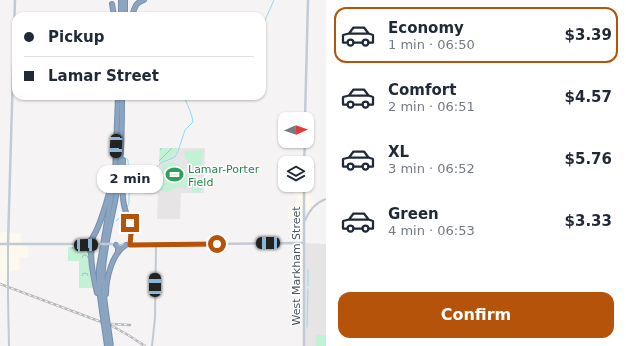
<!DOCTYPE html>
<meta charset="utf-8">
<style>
body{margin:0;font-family:"DejaVu Sans",sans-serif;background:#f2f2f3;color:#1f2937;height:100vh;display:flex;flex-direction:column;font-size:15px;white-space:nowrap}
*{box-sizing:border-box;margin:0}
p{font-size:13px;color:#747a83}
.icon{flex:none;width:22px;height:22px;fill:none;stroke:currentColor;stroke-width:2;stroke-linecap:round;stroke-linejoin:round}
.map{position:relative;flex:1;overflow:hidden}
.drawer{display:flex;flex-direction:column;background:#fff;width:300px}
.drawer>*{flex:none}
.hud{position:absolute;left:12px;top:12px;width:254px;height:88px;border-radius:12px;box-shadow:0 1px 3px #0004;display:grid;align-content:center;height:88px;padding:0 12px;background:#fff}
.needle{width:26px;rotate:88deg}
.buttons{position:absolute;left:278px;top:112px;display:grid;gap:8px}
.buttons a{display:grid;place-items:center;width:36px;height:36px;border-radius:8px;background:#fff;box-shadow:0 1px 3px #0004;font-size:20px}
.end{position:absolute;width:18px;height:18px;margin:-9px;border:5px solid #b45309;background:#fff;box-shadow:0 0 0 2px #fff}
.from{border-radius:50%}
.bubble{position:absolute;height:28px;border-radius:12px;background:#fff;box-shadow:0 1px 3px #0004;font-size:13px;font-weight:800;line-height:28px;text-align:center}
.car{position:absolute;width:12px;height:24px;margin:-12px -6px;border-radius:5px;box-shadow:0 0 3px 1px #0007;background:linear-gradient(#222 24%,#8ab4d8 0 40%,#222 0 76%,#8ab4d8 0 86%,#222 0)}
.hud b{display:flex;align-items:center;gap:14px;height:38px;font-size:15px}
.hud b+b{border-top:1px solid #e0e1e3}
.hud i{width:10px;height:10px;background:#1f2937}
ul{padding:7px 0 0;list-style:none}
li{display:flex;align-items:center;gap:12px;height:56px;margin:0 8px 6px;padding:0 4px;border:2px solid transparent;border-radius:12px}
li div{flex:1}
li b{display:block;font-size:15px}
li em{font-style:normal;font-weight:800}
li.selected{border-color:#b45309}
li>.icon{width:36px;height:36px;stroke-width:1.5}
.cta{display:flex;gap:8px;margin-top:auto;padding:8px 12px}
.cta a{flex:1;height:46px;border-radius:12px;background:#b45309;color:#fff;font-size:16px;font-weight:800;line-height:46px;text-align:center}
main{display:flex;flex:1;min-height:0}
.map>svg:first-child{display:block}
.commercial{fill:#fdf9ef}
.education{fill:#e6e4e5}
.park{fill:url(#park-crowns)}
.garden{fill:url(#garden-furrows)}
.pitch{fill:#c3f1d5}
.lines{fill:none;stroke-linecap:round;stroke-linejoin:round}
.stream{stroke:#90daee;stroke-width:1}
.motorway-casing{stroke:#7690ad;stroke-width:6}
.tertiary{stroke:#c1cad2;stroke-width:2}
.secondary{stroke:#c1cbd6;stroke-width:2.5}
.motorway{stroke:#8ba5c1;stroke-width:4}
.rail-casing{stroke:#b5b8bd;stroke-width:2.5}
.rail{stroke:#fff;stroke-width:1;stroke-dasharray:3;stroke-linecap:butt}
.motorway-bridge-casing{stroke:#7690ad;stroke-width:6;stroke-linecap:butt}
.tertiary-bridge{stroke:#c1cad2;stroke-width:2}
.secondary-bridge{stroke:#c1cbd6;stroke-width:2.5}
.motorway-bridge{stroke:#8ba5c1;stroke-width:4}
.route{stroke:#b45309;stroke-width:5}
.labels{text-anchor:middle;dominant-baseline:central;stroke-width:3;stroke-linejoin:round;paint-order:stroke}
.leisure-label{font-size:11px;fill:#27864d;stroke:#fff;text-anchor:start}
.street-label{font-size:11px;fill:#4a5661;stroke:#fff}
</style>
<main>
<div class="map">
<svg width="326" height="346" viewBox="0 0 326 346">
<defs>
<pattern id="park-crowns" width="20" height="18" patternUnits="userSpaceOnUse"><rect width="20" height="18" fill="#c3f1d5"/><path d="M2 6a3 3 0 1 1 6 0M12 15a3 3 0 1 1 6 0" fill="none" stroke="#a0c6b0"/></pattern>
<pattern id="garden-furrows" width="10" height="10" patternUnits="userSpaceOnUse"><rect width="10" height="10" fill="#c3f1d5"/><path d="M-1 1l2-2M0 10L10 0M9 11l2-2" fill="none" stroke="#a0c6b0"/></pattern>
</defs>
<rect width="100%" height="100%" fill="#f5f3f3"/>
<g class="commercial">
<path d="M294,185H303L302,244H303V289L295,286L294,256H298L297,231H293V219H288V206H295L296,202H297L298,195H294Z"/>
<path d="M305,189H310V194L315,203L305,213Z"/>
<path d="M0,232L21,233V245L27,246L29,257H19V270L10,271L5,284L0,282Z"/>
</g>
<g class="education">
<path d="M160,148H205L204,193H181L180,219H157L158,194H145V183H158Z"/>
<path d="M304,243L326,244V346H304Z"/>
</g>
<path class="park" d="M68,247H86L89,250L95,288H79V261H68Z"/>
<path class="garden" d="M160,148H178C175,157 168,160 159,163Z"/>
<g class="pitch">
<path d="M202,150L203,151V155H202V167C190,166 187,164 184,152Z"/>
<path d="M171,162C183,164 189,175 190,186L172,189V191L163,192L159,188L160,179H162V165Z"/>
<path d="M194,181L204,182L203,187L200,192L192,193V182Z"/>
<rect x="316" y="335" width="10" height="11"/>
</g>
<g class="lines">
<g class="stream">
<path d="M262,27L274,0"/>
<path d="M126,158L128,160L129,189"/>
<path d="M127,207L129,203V192L130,189L136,182L140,181L144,179L161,163L175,157L178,151L185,130L193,122C192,113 188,107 185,99"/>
<path d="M116,221L124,214"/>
<path d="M308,286V270"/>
<path d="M307,327L308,289"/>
</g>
<defs>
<g id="motorway">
<path d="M112,4L114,16"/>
<path d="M121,16V0"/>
<path d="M125,16V0"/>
<path d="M132,16C135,7 135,3 144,0"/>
<path d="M123,160C123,175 121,191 124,205C126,215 130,222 131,233"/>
<path d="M93,238L92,242L94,244C87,252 95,283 97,293"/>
<path d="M116,245L118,247V252"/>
<path d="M91,253L89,248L86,245C98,238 107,200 111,186"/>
<path d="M106,294C106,279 112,253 126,245"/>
<path d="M102,311L99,289V268L115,174L118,96"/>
<path d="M106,312C104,298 102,284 103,269C105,239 115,209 119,179C122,151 122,123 122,96"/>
</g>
</defs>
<use href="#motorway" class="motorway-casing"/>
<g class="tertiary">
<path d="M305,221C309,210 315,203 326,199"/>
<path d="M8,284V244"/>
<path d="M8,298L9,346"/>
<path d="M152,346L155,318L156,245"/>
</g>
<g class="secondary">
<path d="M305,119L308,0"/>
<path d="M304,163L305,141"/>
<path d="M304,185V346"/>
<path d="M0,244H93"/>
<path d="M8,244L15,0"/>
<path d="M117,245L304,243"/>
<path d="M130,245L131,233"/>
</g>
<use href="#motorway" class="motorway"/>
<defs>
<g id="rail">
<path d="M0,284L112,326L128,335L145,346"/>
<path d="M112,324L130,325"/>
</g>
</defs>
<use href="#rail" class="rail-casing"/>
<use href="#rail" class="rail"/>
<defs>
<g id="motorway-bridge">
<path d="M102,311L107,346"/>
<path d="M106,312L111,346"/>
</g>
</defs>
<use href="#motorway-bridge" class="motorway-bridge-casing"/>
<path class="tertiary-bridge" d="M8,284V298"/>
<path class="secondary-bridge" d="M96,244H112"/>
<use href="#motorway-bridge" class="motorway-bridge"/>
</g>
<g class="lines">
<path class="route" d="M130,223L131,233L130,245L217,244"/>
</g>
<defs>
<symbol id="stadium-bare" viewBox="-9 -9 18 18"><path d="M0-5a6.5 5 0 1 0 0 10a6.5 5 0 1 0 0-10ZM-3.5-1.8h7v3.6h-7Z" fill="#2e9e5b" stroke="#fff" stroke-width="2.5" paint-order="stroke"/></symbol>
</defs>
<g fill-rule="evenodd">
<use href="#stadium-bare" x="162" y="162" width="25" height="25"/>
</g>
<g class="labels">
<g class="leisure-label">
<text x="188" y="169">Lamar-Porter<tspan x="188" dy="13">Field</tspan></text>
</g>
<g class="street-label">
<text transform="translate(296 266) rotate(-90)">West Markham Street</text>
</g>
</g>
</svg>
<div class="buttons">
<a><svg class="needle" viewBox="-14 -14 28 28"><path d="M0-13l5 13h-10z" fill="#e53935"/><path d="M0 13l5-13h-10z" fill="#747a83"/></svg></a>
<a><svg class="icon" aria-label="layers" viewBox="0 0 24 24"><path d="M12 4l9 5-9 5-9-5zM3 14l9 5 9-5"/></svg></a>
</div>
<i class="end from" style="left:217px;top:244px"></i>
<i class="end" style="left:130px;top:223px"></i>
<div class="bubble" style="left:97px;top:165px;width:66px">2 min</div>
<i class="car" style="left:116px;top:146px;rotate:182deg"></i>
<i class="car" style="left:268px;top:243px;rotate:269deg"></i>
<i class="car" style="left:86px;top:245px;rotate:88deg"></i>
<i class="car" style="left:155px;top:285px;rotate:0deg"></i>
<div class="hud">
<b><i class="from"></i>Pickup</b>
<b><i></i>Lamar Street</b>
</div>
</div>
<section class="drawer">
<ul>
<li class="selected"><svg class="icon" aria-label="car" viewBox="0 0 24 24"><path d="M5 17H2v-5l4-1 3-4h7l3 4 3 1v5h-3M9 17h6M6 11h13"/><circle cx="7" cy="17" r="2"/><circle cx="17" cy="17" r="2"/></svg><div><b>Economy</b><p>1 min · 06:50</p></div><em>$3.39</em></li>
<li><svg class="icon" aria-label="car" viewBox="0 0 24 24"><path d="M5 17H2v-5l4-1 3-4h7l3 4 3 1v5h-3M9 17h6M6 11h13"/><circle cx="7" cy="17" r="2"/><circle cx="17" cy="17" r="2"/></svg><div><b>Comfort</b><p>2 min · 06:51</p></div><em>$4.57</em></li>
<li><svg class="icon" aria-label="car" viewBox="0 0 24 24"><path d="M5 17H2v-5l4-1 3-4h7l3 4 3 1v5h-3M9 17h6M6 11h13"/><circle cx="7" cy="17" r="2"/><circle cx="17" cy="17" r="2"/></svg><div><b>XL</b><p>3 min · 06:52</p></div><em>$5.76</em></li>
<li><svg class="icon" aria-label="car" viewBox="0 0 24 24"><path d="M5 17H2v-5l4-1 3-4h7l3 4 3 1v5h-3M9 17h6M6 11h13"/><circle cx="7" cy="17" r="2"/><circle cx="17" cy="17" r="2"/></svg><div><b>Green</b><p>4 min · 06:53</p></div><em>$3.33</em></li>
</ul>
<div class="cta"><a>Confirm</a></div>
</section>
</main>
